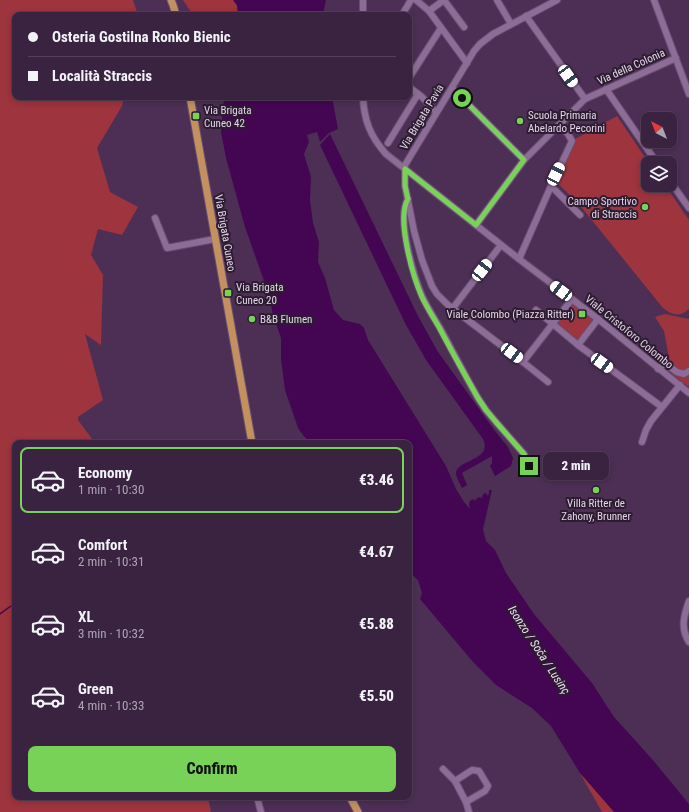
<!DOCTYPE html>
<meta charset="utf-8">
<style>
body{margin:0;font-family:"Roboto Condensed",sans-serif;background:#412b47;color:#f1f3f6;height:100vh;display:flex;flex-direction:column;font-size:15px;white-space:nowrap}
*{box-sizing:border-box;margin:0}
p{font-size:13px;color:#aba4b1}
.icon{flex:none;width:22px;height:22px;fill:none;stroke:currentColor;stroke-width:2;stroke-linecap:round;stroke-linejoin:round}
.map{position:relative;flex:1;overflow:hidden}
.panel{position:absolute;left:12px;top:440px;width:400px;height:360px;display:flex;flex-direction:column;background:#3a2340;border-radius:8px;box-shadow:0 2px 6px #0003,0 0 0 1px #544059}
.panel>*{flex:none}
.hud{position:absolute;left:12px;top:12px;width:400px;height:88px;border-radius:8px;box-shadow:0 2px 6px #0003,0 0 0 1px #544059;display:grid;align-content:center;height:88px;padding:0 16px;background:#3a2340}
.needle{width:26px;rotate:318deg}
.tools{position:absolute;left:641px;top:112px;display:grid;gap:8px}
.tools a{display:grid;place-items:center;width:36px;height:36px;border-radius:8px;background:#3a2340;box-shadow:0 2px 6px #0003,0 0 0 1px #544059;font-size:20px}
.end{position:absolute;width:18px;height:18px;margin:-9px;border:5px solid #78d258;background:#111;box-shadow:0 0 0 2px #111}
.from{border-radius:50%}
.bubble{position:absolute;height:28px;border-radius:8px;background:#3a2340;box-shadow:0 2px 6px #0003,0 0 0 1px #544059;font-size:13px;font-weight:800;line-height:28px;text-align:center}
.car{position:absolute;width:12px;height:24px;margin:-12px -6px;border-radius:5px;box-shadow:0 0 3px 1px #0007;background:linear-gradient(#fff 24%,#345 0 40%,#fff 0 76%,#345 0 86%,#fff 0)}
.hud b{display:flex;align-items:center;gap:14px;height:38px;font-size:15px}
.hud b+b{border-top:1px solid #544059}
.hud i{width:10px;height:10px;background:#f1f3f6}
ul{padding:7px 0 0;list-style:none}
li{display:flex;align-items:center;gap:12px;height:66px;margin:0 8px 6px;padding:0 8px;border:2px solid transparent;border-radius:8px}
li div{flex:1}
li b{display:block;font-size:15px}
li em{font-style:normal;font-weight:800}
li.active{border-color:#78d258}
li>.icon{width:36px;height:36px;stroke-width:1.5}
.primary-button{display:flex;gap:8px;margin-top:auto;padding:8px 16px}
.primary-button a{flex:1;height:46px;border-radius:8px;background:#78d258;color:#111;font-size:16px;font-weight:800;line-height:46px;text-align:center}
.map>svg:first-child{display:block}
.green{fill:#9d343e}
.water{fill:#440653}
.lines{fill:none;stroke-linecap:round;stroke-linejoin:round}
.stream{stroke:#440653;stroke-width:1.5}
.minor-casing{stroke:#674e6f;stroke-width:8}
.major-casing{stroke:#674e6f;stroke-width:9}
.minor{stroke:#8d6c97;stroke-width:6}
.major{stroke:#c2915f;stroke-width:7}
.route{stroke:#78d258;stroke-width:5}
.poi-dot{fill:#78d258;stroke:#2b1d2f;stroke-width:1.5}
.labels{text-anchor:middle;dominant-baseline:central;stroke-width:4;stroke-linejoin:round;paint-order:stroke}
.street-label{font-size:11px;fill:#e4d2ea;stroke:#2b1d2f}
.poi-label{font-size:11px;fill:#e4d2ea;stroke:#2b1d2f;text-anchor:start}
.water-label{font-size:12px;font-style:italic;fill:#eddaf2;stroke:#2b1d2f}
</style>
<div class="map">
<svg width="689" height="812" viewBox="0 0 689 812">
<rect width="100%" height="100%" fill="#4d2f55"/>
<g class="green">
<path d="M0,0H133L138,15H15V97H124L122,106L97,148L110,192L138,207L122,235L98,229L91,255L103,275L101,345L85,334L103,400L78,417V420L95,443H15V797H208L211,812H0Z"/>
<path d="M183,0H233L237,6L238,15H193Z"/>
<path d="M617,116L649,163H648V185H665L689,220V309C679,318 672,315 663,308L578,203L554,180L575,139Z"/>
<path d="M572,299L598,319L578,345L552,324Z"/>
<path d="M665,314L689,319V387L672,374L664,331L655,317Z"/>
<path d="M580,773L610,806L614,812H602Z"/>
</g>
<g class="water">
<path d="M233,0H326L323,15H238L237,5Z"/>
<path d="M224,97H332L338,129L329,133L320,142L317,132L307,135L309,142L304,154L311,177L310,200L313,223L319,242L318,262L325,278L334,310L343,320L360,324L364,328L368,340L446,466L456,489L464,502L470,509L469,504L470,501L473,499L475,501L476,499L479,497L482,498L483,494L486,493L488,496L489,492V490H492L483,529L486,541L495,550L506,573L534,614L592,683L614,717L652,759L689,804V812H614L580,773L551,726L532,708L496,685L473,662L420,599L422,593L418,580L409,572V443H310L303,435L298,428L285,390L281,359V338L273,315L269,295L245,227L226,158L221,132Z"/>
<path d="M330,134L418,316L438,352L495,431L508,447L513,458L511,466L495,476L490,466L492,463V456L462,473L467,485L462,488C460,483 456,478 456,473C457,459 493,461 483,439L426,360L405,323L320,145Z"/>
</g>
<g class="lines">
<g class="stream">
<path d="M300,443L310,442"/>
<path d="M0,614L15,603"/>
</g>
<defs>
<g id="minor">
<path d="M363,0V15"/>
<path d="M416,0L429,11L467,63"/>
<path d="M444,0L464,27"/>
<path d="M497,0L511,24"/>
<path d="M654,0L689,94"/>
<path d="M429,11L444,0"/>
<path d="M402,15L411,0"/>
<path d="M526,16L585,99"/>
<path d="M409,78L441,28"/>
<path d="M409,87L422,97L436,112"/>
<path d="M452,88L524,160"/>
<path d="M606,89L657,163"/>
<path d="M363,97C364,120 370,136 386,154L519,259L598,319L689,393"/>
<path d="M388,143L418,94"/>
<path d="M670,181L689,208"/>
<path d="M551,186L580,215"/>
<path d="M408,199C396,218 414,277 422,296C427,307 434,318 440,328C453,352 465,375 478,398L486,410L496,422L524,454L529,466"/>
<path d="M155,218L167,248L215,239"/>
<path d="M476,225L524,160L585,99L676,58"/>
<path d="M519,259L551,186L572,141L568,134L559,125"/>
<path d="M453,308L501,245"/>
<path d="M536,310L578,345L662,407"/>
<path d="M578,345L598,319"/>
<path d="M523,362L572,299"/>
<path d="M658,369L662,365H667L677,372L684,374L689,371"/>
<path d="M548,382L523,362L448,305L437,294L432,286L422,260L414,231L405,186V165L474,51L480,44L493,34L557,0"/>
<path d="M642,442L646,430L651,421L680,385"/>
<path d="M689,601C684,615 680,628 689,642"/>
<path d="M443,769L455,781L466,802L469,812"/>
<path d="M455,781L472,770L479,771L488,786L485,791L466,802"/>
<path d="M257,797L261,812"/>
</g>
<g id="major">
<path d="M171,0L173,5L176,15"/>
<path d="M190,97L252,443"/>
<path d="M350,797L358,812"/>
</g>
</defs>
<use href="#minor" class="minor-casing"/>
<use href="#major" class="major-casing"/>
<use href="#minor" class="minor"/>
<use href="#major" class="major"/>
</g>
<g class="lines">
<path class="route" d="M462,98L524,160L476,225L405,169V186L408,199C396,218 413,277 422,297C427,308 434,318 440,329C452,352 465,375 478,398L486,410L496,422L524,454L529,466"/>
</g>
<g class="poi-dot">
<rect x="192" y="112" width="8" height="8" rx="2"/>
<circle cx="520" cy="121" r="4"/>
<circle cx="645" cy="207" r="4"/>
<rect x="224" y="289" width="8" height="8" rx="2"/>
<rect x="578" y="310" width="8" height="8" rx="2"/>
<circle cx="252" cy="319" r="4"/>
<circle cx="596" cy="490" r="4"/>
</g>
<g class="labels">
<g class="street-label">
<text transform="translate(631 67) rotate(-24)">Via della Colonia</text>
<text transform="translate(422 117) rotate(-59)">Via Brigata Pavia</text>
<text transform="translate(225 233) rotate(80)">Via Brigata Cuneo</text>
<text transform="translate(629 332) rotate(39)">Viale Cristoforo Colombo</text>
</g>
<g class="poi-label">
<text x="204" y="110">Via Brigata<tspan x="204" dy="13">Cuneo 42</tspan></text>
<text x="528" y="115">Scuola Primaria<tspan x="528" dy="13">Abelardo Pecorini</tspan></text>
<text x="637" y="201" text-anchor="end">Campo Sportivo<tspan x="637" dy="13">di Straccis</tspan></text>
<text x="236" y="287">Via Brigata<tspan x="236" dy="13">Cuneo 20</tspan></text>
<text x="574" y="314" text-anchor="end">Viale Colombo (Piazza Ritter)</text>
<text x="260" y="319">B&amp;B Flumen</text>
<text x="596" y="503" text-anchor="middle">Villa Ritter de<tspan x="596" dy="13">Zahony, Brunner</tspan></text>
</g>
<g class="water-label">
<text transform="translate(539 650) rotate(57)">Isonzo / Soča / Lusinç</text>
</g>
</g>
</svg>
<div class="tools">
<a><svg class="needle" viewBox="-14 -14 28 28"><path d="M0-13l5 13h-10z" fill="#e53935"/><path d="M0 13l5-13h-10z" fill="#aba4b1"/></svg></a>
<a><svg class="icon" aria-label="layers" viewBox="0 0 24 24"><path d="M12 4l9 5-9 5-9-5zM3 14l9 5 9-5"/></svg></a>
</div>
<i class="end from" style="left:462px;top:98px"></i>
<i class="end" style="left:529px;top:466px"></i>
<div class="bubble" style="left:543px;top:452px;width:66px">2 min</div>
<i class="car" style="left:568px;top:76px;rotate:144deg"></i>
<i class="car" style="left:556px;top:174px;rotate:26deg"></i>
<i class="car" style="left:482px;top:270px;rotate:38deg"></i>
<i class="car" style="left:561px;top:291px;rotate:307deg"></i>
<i class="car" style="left:512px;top:353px;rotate:127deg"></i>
<i class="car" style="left:602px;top:363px;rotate:126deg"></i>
<div class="hud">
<b><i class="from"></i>Osteria Gostilna Ronko Bienic</b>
<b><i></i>Località Straccis</b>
</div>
<section class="panel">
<ul>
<li class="active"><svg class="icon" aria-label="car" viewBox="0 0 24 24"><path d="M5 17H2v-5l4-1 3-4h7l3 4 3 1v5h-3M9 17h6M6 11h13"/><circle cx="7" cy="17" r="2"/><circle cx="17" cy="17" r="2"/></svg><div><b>Economy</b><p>1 min · 10:30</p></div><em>€3.46</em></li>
<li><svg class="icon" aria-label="car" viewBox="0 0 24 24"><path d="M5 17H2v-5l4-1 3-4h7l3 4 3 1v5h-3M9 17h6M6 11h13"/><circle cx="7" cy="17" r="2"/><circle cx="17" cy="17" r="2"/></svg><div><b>Comfort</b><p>2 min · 10:31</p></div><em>€4.67</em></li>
<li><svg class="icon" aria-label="car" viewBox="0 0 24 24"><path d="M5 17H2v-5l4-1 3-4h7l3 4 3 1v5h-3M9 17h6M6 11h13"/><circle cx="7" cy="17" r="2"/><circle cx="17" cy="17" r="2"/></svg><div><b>XL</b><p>3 min · 10:32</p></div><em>€5.88</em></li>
<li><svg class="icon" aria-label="car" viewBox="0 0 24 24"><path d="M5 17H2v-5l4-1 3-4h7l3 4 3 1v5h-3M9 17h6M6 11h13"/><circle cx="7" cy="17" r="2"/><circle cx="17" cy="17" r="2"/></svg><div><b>Green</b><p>4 min · 10:33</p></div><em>€5.50</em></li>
</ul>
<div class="primary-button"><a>Confirm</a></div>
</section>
</div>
